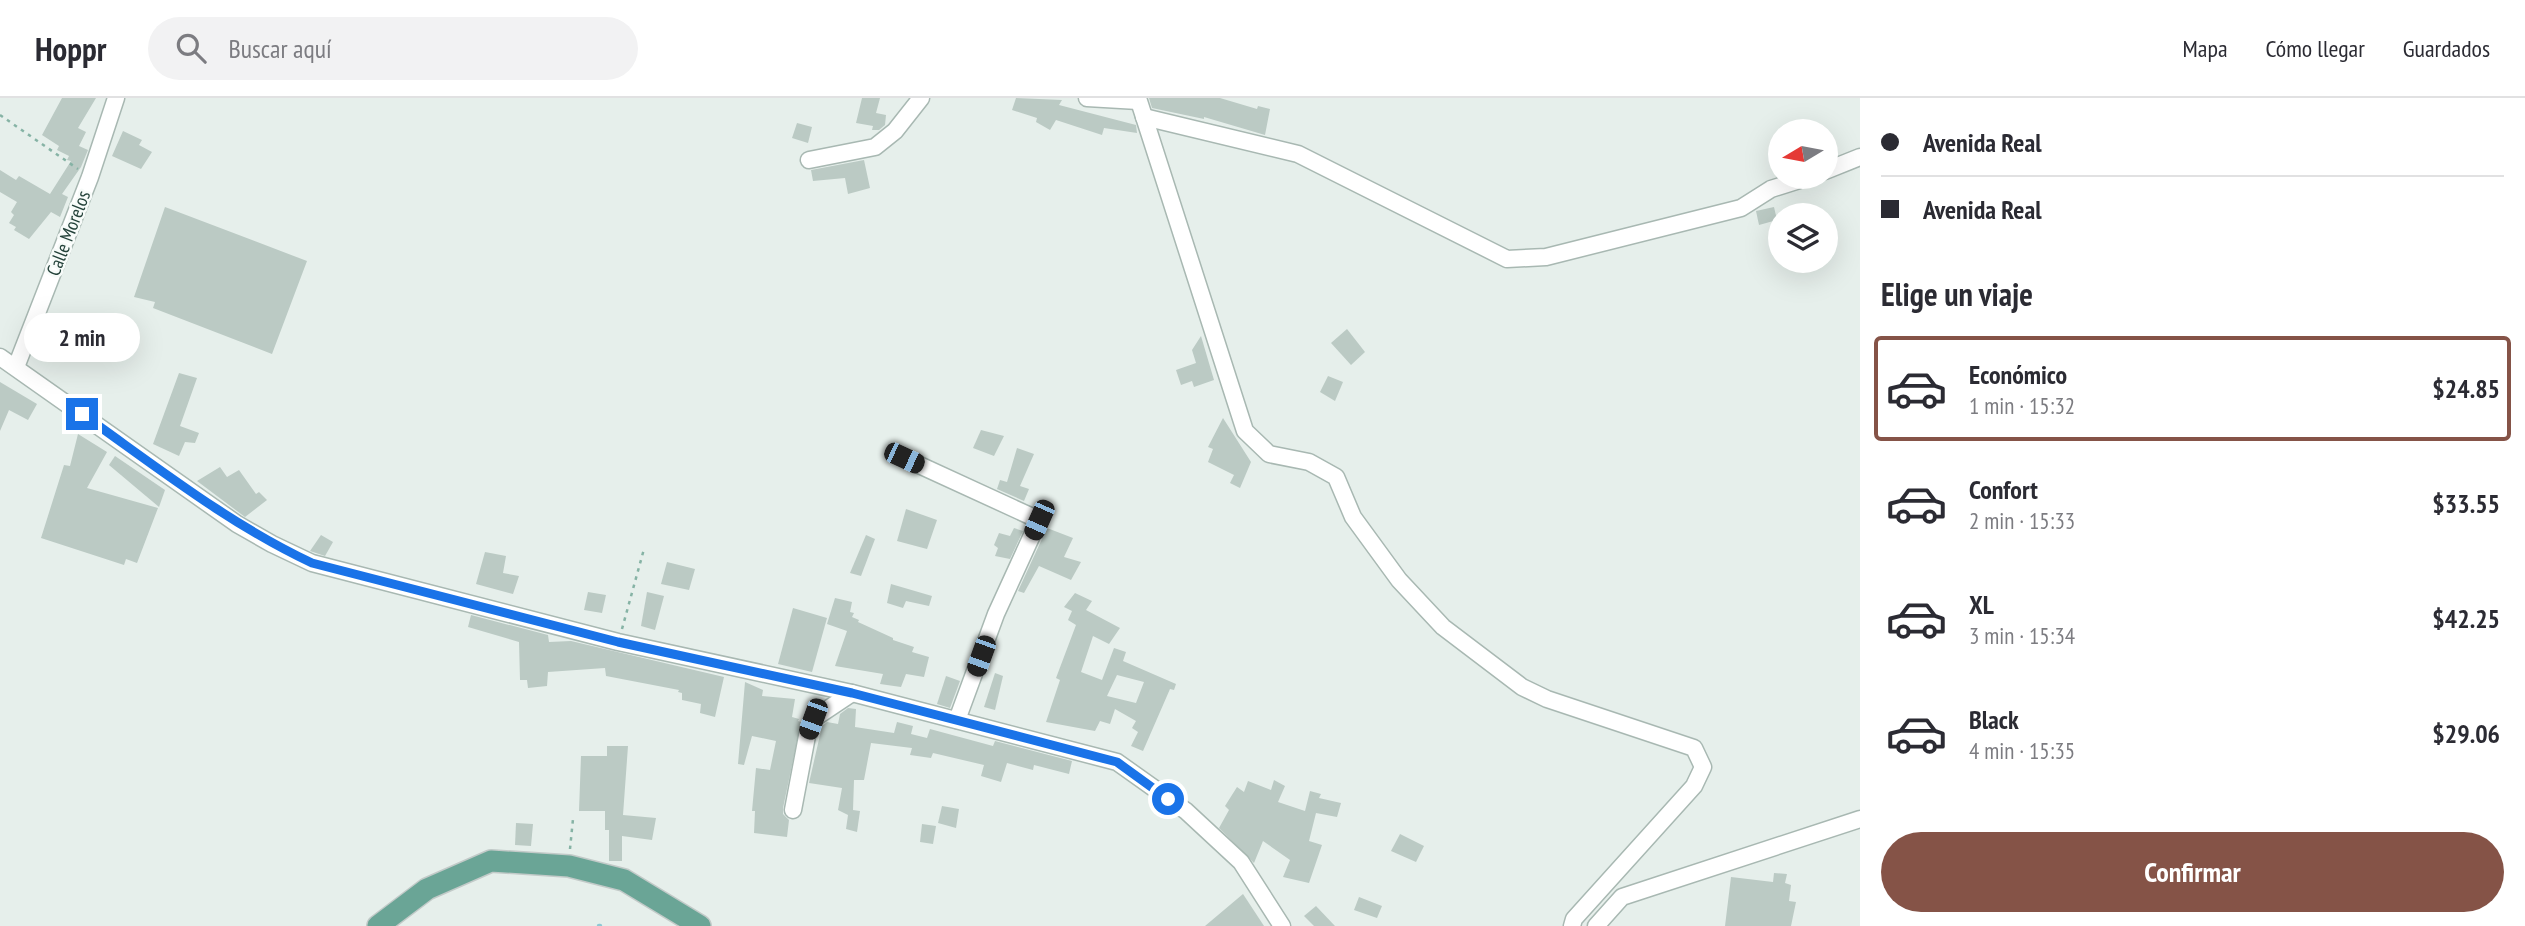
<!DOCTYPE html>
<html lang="es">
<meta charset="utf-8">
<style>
body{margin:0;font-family:"PT Sans Narrow",sans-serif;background:#f2f2f3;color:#2b2b33;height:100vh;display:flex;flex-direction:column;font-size:26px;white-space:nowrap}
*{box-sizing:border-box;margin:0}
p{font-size:23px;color:#7c7c81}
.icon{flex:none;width:38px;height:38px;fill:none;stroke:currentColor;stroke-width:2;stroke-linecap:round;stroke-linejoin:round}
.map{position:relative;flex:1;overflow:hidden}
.side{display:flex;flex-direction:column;background:#fff;width:665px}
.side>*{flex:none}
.guide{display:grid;align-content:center;height:154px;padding:0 21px;background:#fff}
.needle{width:46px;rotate:260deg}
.fabs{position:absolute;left:1768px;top:21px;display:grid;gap:14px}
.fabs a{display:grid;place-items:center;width:70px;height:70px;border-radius:50%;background:#fff;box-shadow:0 7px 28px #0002;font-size:35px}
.end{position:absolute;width:32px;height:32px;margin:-16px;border:9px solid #1a73e8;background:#fff;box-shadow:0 0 0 4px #fff}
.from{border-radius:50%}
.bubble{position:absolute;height:49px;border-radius:24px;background:#fff;box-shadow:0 7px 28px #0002;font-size:23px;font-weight:600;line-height:49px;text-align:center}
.car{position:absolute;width:21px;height:42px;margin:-21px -10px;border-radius:9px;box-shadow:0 0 5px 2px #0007;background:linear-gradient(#222 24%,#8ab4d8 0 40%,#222 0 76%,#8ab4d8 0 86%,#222 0)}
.guide b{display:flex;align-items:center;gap:24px;height:66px;font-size:26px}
.guide b+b{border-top:2px solid #e1e1e2}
.guide i{width:18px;height:18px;background:#2b2b33}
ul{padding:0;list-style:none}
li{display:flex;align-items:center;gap:21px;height:105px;margin:0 14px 10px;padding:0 7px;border:4px solid transparent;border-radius:7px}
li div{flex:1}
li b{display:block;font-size:26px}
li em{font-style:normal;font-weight:600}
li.selected{border-color:#855347}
li>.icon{width:63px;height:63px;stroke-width:1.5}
h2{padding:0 21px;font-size:32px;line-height:84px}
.primary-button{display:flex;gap:14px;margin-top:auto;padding:14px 21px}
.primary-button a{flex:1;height:80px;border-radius:42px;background:#855347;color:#fff;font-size:28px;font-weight:600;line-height:80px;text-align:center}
header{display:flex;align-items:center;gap:42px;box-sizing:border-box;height:98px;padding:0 35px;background:#fff;border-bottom:2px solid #e1e1e2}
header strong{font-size:33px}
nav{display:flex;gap:38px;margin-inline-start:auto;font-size:24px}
.search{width:490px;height:63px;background:#f2f2f3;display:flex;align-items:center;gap:18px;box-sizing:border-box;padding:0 24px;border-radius:38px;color:#7c7c81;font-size:26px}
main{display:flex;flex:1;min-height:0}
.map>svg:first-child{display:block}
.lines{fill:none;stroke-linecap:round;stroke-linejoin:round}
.stream{stroke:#8ec9d4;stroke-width:4.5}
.building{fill:#bbcac4;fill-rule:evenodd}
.minor-casing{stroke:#a8b8b2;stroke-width:19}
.major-casing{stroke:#c2cac8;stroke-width:24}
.path{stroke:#86b3a5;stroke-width:2.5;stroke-dasharray:3.5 5;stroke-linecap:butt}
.minor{stroke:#fff;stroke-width:16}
.major{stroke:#6aa596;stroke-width:21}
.route{stroke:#1a73e8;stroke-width:9}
.labels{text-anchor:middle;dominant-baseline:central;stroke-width:5;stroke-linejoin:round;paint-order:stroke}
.street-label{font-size:19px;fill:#24423a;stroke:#f7fbf9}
</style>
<header>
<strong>Hoppr</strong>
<div class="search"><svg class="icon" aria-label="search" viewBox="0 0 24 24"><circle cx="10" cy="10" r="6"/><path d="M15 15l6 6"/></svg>Buscar aquí</div>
<nav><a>Mapa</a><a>Cómo llegar</a><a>Guardados</a></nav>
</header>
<main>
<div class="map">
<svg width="1860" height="828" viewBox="0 0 1860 828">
<rect width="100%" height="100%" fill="#e6efeb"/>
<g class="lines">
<path class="stream" d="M599,828H600"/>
</g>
<g class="building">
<path d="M62,0H96L78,30L86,34L79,48L88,52L81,69L62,96L68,99L60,119L51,114L29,141L14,132L16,129L9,125L14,117L11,114L17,104L0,94V72L16,82L19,78L50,96L71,63L67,62L69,58L57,52L59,48L42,37Z"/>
<path d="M862,0H880L876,15L886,17L885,27L879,32H872L873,28L856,25Z"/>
<path d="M1016,0L1062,2L1059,7L1136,27L1137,35L1104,30L1102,37L1056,22L1050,32L1036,24L1037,20L1012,12Z"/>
<path d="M1149,0H1220L1257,11L1258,8L1270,11L1265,37L1204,19V21L1152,10Z"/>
<path d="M797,25L812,29L808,45L792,40Z"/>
<path d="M123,33L142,42L139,47L152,54L141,71L112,58Z"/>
<path d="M864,62L870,90L848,96L845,80L813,83L811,72Z"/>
<path d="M165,109L307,163L272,256L153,210L155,204L134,199Z"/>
<path d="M1774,109L1777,122L1759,127L1756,113Z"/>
<path d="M1347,231L1365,254L1351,267L1331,245Z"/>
<path d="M1201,238L1214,282L1194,289L1192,283L1181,287L1176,272L1196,265L1192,252Z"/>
<path d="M179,275L197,280L180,328L199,335L195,345L185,344L179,358L153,346Z"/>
<path d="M1328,278L1343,284L1335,303L1320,294Z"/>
<path d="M0,284L37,306L28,322L9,312L0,333Z"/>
<path d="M1223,320L1251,364L1240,390L1230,385L1234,377L1208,364L1213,351L1208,349Z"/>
<path d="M981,332L1004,338L994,358L973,350Z"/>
<path d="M78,336L107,354L87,390L158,410L137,465L126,461L124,467L41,440L64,367L70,368Z"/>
<path d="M1017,350L1034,356L1020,388L1029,391L1024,403L997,391L1000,382L1007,384Z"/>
<path d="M115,358L165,392L159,409L109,367Z"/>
<path d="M220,369L227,379L239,372L256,396L259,394L267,402L245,419L197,383Z"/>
<path d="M906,411L937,422L927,451L897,443Z"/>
<path d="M1014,430L1023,433L1010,461L995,458L998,450L994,447L999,435L1010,438Z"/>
<path d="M1047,430L1073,440L1064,459L1081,464L1071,482L1039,468L1024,495L1018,493Z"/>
<path d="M321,437L333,444L325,458L310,453Z"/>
<path d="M866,437L875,441L861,478L850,475Z"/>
<path d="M485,454L506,458L503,475L519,478L513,496L476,486Z"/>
<path d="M667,464L695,471L689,492L661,486Z"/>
<path d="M891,486L932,498L929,508L906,503L903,510L887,505Z"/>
<path d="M588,494L606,497L602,515L584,512Z"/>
<path d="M647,494L664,498L655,532L641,528Z"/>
<path d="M1075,495L1092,503L1086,512L1120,530L1109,546L1093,538L1081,574L1102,582L1114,550L1126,554L1123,563L1176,586L1174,592L1170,591L1143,653L1131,648L1138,634L1132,630L1136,623L1115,611L1110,626L1100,623L1095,633L1046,624L1060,582L1056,580L1076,527L1068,522L1072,513L1064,509ZM1117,577L1144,584L1136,605L1107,598Z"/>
<path d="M835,500L852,504L850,514L854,515L852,519L859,522L858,524L893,540V542L914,549L912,554L929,559L924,579L906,576L901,589L880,586L883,576L835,568L847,533L827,526Z"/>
<path d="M793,510L827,520L812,574L778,566Z"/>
<path d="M471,517L548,537L549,544L571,543L724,579L715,619L700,615L701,606L682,602V595L678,594L679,592L606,578L605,570L548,574L547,588L528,590L527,582H520L519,544L468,529Z"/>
<path d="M995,575L1003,578L995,612L984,609Z"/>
<path d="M946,578L960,583L950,610L937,606Z"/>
<path d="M745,584L763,592L762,598L795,601L792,619L799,621L798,623L801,624L783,710V716L789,722L787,739L754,735L755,713H752L756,670L770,672L776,643L752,638L744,667L738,666Z"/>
<path d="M848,610L856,611L855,629L894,635L897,624L913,628L911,636L927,640L930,631L993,648L995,643L1072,663L1069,676L1034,667L1033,672L1007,665L1001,684L981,678L984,667L933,655L931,660L910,657L912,650L871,645L864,682H854L853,712L860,713L857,734L846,731L848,717L838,712L842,690L809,685L822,628L827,624L838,626L840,616Z"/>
<path d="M607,648H628L623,717L656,720L652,742L622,738V763H609V732H605V713H579L581,658H607Z"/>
<path d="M1274,682L1285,688L1278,704L1305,713L1310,693L1321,696L1319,700L1341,705L1337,719L1316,715L1309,743L1322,747L1309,785L1283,779L1290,762L1263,743L1254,765L1219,730L1229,712L1225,708L1237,689L1244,694L1248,683L1271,692Z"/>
<path d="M942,708L959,711L956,730L938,725Z"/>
<path d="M516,725L533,726L531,748L515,747Z"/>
<path d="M922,726L936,728L933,746L920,744Z"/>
<path d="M1400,736L1424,748L1416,764L1391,753Z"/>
<path d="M1774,775L1787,776L1785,785L1791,787L1789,803L1796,804L1791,828H1725L1731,779L1773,784Z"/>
<path d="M1243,796L1264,828H1205Z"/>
<path d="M1359,799L1382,808L1377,820L1354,812Z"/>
<path d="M1316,808L1335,828H1314L1304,818Z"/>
</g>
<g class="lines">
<defs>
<g id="minor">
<path d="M1087,0L1138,3"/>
<path d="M1138,0L1245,333L1269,356L1309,364L1336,379L1353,419L1399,482L1443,529L1522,589L1547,601L1694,650L1703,669L1694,688L1574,821L1572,828"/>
<path d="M1144,19L1298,56L1507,161L1546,159L1741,110L1771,91L1809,79"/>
<path d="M809,62L875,49L895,33L921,0"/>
<path d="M1825,73L1860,59"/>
<path d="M0,259L237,426L272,446L312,465L618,544L852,595L1117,664L1186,713L1241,764L1282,828"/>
<path d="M16,269L90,79L116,0"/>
<path d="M904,360L1039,422L996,516L957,622"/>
<path d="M793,712L807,638L813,621L852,595"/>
<path d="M1596,828L1622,799L1860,721"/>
</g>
<path id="major" d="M378,828L427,791L491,763L569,768L624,782L700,828"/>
</defs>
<use href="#minor" class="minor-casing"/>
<use href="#major" class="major-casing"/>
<g class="path">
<path d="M0,17L78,71"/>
<path d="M622,531L644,451"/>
<path d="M570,751L573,721"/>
</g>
<use href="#minor" class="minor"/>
<use href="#major" class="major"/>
</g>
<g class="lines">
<path class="route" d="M82,316C157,369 229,426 312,465L618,544L852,595L1117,664L1168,701"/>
</g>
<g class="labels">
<g class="street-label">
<text transform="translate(68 135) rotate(-69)">Calle Morelos</text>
</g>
</g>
</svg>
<div class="fabs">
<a><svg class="needle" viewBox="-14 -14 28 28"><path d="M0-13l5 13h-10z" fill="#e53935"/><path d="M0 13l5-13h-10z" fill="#7c7c81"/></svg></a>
<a><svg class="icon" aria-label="layers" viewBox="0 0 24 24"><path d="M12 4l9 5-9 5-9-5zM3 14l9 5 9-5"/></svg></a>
</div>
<i class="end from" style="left:1168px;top:701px"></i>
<i class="end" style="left:82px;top:316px"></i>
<div class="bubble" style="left:24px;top:215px;width:116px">2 min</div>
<i class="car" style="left:904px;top:360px;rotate:115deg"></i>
<i class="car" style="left:1039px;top:422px;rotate:204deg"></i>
<i class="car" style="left:981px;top:558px;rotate:200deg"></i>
<i class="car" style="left:813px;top:621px;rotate:200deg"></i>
</div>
<section class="side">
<div class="guide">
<b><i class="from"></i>Avenida Real</b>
<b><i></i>Avenida Real</b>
</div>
<h2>Elige un viaje</h2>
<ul>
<li class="selected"><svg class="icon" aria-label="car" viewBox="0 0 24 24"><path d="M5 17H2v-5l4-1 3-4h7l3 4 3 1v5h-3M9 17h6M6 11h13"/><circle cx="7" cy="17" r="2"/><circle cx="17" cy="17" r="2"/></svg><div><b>Económico</b><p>1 min · 15:32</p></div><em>$24.85</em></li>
<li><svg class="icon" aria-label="car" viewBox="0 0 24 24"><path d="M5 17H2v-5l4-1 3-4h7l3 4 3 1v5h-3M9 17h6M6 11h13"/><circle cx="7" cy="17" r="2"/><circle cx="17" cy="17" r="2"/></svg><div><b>Confort</b><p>2 min · 15:33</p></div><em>$33.55</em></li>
<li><svg class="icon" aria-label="car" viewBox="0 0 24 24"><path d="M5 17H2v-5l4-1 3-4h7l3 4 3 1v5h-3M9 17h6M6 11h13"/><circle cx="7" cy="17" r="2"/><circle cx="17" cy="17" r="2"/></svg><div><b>XL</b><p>3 min · 15:34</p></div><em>$42.25</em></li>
<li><svg class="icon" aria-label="car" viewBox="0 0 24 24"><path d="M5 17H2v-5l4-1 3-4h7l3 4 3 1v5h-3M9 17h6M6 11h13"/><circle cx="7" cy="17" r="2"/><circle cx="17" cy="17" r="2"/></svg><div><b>Black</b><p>4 min · 15:35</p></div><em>$29.06</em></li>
</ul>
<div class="primary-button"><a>Confirmar</a></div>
</section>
</main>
